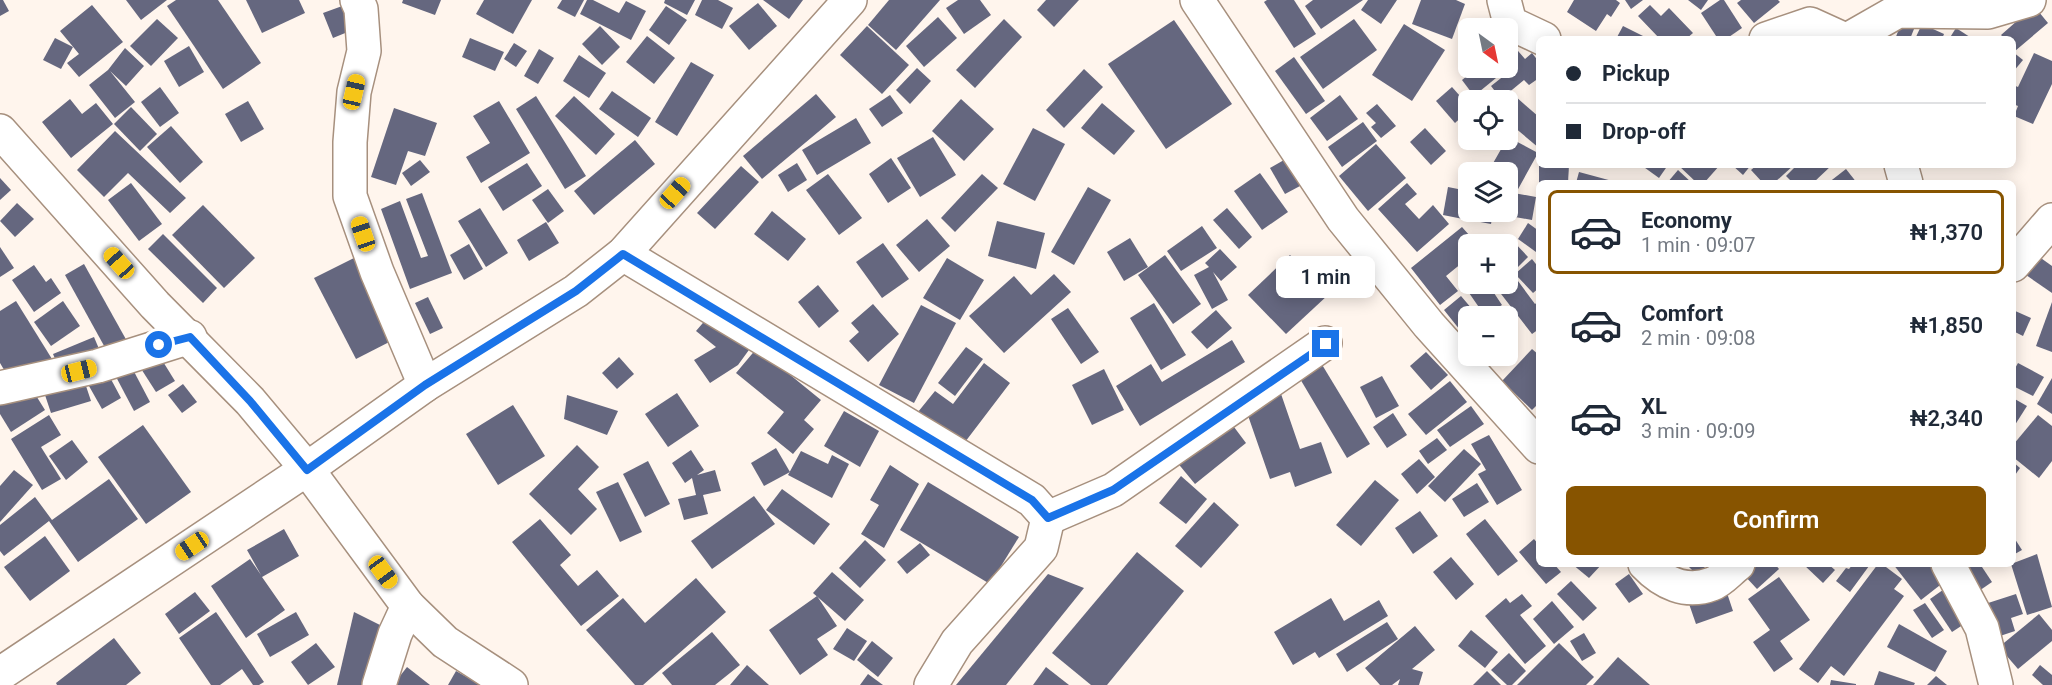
<!DOCTYPE html>
<meta charset="utf-8">
<style>
body{margin:0;font-family:Roboto,sans-serif;background:#f2f2f3;color:#1f2937;height:100vh;display:flex;flex-direction:column;font-size:22px;white-space:nowrap}
*{box-sizing:border-box;margin:0}
p{font-size:20px;color:#747a83}
.icon{flex:none;width:33px;height:33px;fill:none;stroke:currentColor;stroke-width:2;stroke-linecap:round;stroke-linejoin:round}
.map{position:relative;flex:1;overflow:hidden}
.drawer{position:absolute;left:1536px;top:180px;width:480px;height:387px;display:flex;flex-direction:column;background:#fff;border-radius:9px;box-shadow:0 3px 15px #0003}
.drawer>*{flex:none}
.top-card{position:absolute;left:1536px;top:36px;width:480px;height:132px;border-radius:9px;box-shadow:0 3px 15px #0003;display:grid;align-content:center;height:132px;padding:0 30px;background:#fff}
.needle{width:39px;rotate:147deg}
.tools{position:absolute;left:1458px;top:18px;display:grid;gap:12px}
.tools a{display:grid;place-items:center;width:60px;height:60px;border-radius:9px;background:#fff;box-shadow:0 3px 15px #0003;font-size:30px}
.end{position:absolute;width:27px;height:27px;margin:-14px;border:8px solid #1a73e8;background:#fff;box-shadow:0 0 0 3px #fff}
.from{border-radius:50%}
.bubble{position:absolute;height:42px;border-radius:9px;background:#fff;box-shadow:0 3px 15px #0003;font-size:20px;font-weight:600;line-height:42px;text-align:center}
.car{position:absolute;width:18px;height:36px;margin:-18px -9px;border-radius:8px;box-shadow:0 0 4px 2px #0007;background:linear-gradient(#f5c518 24%,#345 0 40%,#f5c518 0 76%,#345 0 86%,#f5c518 0)}
.top-card b{display:flex;align-items:center;gap:21px;height:57px;font-size:22px}
.top-card b+b{border-top:2px solid #e0e1e3}
.top-card i{width:15px;height:15px;background:#1f2937}
ul{padding:10px 0 0;list-style:none}
li{display:flex;align-items:center;gap:18px;height:84px;margin:0 12px 9px;padding:0 18px;border:3px solid transparent;border-radius:9px}
li div{flex:1}
li b{display:block;font-size:22px}
li em{font-style:normal;font-weight:600}
li.active{border-color:#875400}
li>.icon{width:54px;height:54px;stroke-width:1.5}
.button{display:flex;gap:12px;margin-top:auto;padding:12px 30px}
.button a{flex:1;height:69px;border-radius:9px;background:#875400;color:#fff;font-size:24px;font-weight:600;line-height:69px;text-align:center}
.map>svg:first-child{display:block}
.building{fill:#65677f}
.lines{fill:none;stroke-linecap:round;stroke-linejoin:round}
.street-casing{stroke:#a7907e;stroke-width:36}
.street{stroke:#fff;stroke-width:33}
.route{stroke:#1a73e8;stroke-width:8}
</style>
<div class="map">
<svg width="2052" height="685" viewBox="0 0 2052 685">
<rect width="100%" height="100%" fill="#fff5ed"/>
<g class="building">
<path d="M0,0H3L9,11L0,16Z"/>
<path d="M126,0H167L141,20Z"/>
<path d="M176,0H218L261,63L223,89L167,6Z"/>
<path d="M246,0H299L305,13L262,33Z"/>
<path d="M403,0H441L435,15L402,3Z"/>
<path d="M484,0H532L513,34L476,14Z"/>
<path d="M562,0H584L575,17L557,8Z"/>
<path d="M587,0H593L619,13L626,1L646,11L631,40L580,14Z"/>
<path d="M665,0H695L687,15L664,3Z"/>
<path d="M702,0H718L733,8L722,29L695,15Z"/>
<path d="M763,0H803L789,19Z"/>
<path d="M889,0H940L896,50L868,25Z"/>
<path d="M958,0H980L991,15L964,34L946,8Z"/>
<path d="M1046,0H1079L1054,27L1037,10Z"/>
<path d="M1267,0H1294L1316,34L1294,48L1264,2Z"/>
<path d="M1313,0H1363L1321,29L1305,6Z"/>
<path d="M1368,0H1397L1381,24L1361,10Z"/>
<path d="M1421,0H1456L1465,4L1452,39L1412,24Z"/>
<path d="M1574,0H1616L1620,3L1611,17L1607,14L1596,31L1567,12Z"/>
<path d="M1625,0H1643L1631,9Z"/>
<path d="M1688,0H1708L1701,10Z"/>
<path d="M1720,0H1724L1742,28L1726,39H1718L1701,13Z"/>
<path d="M1741,0H1778L1780,2L1754,23L1737,3Z"/>
<path d="M758,3L777,26L749,50L729,26Z"/>
<path d="M92,5L123,42L79,77L67,63L79,54L60,31Z"/>
<path d="M345,5L355,29L333,38L323,13Z"/>
<path d="M1650,5L1661,16L1669,8L1693,33L1686,39H1660L1638,16Z"/>
<path d="M666,6L687,20L669,45L649,30Z"/>
<path d="M2034,6L2048,23L2015,51L2013,39H2005L2001,35Z"/>
<path d="M938,17L957,38L924,67L906,46Z"/>
<path d="M157,19L178,38L151,66L130,46Z"/>
<path d="M1004,19L1022,37L975,88L956,70Z"/>
<path d="M1354,19L1377,50L1323,89L1300,57Z"/>
<path d="M1903,19L1916,24L1910,39H1895Z"/>
<path d="M1174,20L1232,104L1166,149L1108,64Z"/>
<path d="M1404,24L1445,50L1412,101L1372,75Z"/>
<path d="M1922,24L1944,34L1942,39H1915Z"/>
<path d="M600,26L620,47L602,65L582,44Z"/>
<path d="M867,26L909,65L882,94L840,55Z"/>
<path d="M1623,26L1649,39H1616Z"/>
<path d="M1956,28L1973,39H1949Z"/>
<path d="M647,36L675,58L654,84L626,62Z"/>
<path d="M55,38L73,47L61,69L43,60Z"/>
<path d="M470,38L504,52L495,71L462,57Z"/>
<path d="M514,43L527,51L516,67L504,59Z"/>
<path d="M1512,44L1525,59L1532,53L1539,62V78L1529,85L1524,80L1501,99L1491,86L1510,71L1508,67V48Z"/>
<path d="M189,46L204,72L179,87L164,61Z"/>
<path d="M125,48L144,66L126,86L110,71L135,102L115,118L89,85L108,70Z"/>
<path d="M539,49L554,58L538,84L524,76Z"/>
<path d="M2013,52L2023,60L2013,72Z"/>
<path d="M2034,53L2052,61V84L2033,124L2014,116L2018,106L2013,104V85L2018,87Z"/>
<path d="M579,55L606,73L589,98L563,81Z"/>
<path d="M1294,57L1325,101L1306,114L1275,71Z"/>
<path d="M691,62L714,75L677,136L655,122Z"/>
<path d="M917,68L931,81L910,104L896,90Z"/>
<path d="M1477,68H1487L1496,78L1474,96L1462,80Z"/>
<path d="M1084,69L1103,87L1064,128L1046,110Z"/>
<path d="M160,87L179,113L160,127L141,102Z"/>
<path d="M1452,87L1468,105V111L1455,123L1436,101Z"/>
<path d="M612,91L651,118L638,137L599,109Z"/>
<path d="M816,94L836,117L762,179L743,156Z"/>
<path d="M890,95L903,113L882,127L869,109Z"/>
<path d="M1340,95L1358,119L1327,141L1310,118Z"/>
<path d="M536,96L586,176L565,189L516,109Z"/>
<path d="M574,96L615,134L596,155L555,116Z"/>
<path d="M1515,96L1539,117V148L1508,122V105Z"/>
<path d="M70,99L82,114L96,103L113,124L71,158L42,122Z"/>
<path d="M961,99L994,129L964,161L932,131Z"/>
<path d="M248,101L264,129L241,142L225,114Z"/>
<path d="M499,101L530,153L481,183L466,157L490,143L473,116Z"/>
<path d="M1102,103L1135,131L1114,155L1081,128Z"/>
<path d="M1377,104L1396,126L1381,138L1371,127L1376,123L1366,113Z"/>
<path d="M131,107L157,134L140,151L114,124Z"/>
<path d="M394,108L437,123L425,156L408,151L396,185L371,177Z"/>
<path d="M856,118L871,143L817,175L802,150Z"/>
<path d="M1363,122L1377,141L1342,167L1328,147Z"/>
<path d="M171,126L203,162L180,183L147,147Z"/>
<path d="M1033,128L1065,144L1035,201L1003,184Z"/>
<path d="M1425,128L1446,151L1431,165L1410,142Z"/>
<path d="M115,131L186,198L170,213L128,173L104,197L77,170Z"/>
<path d="M933,137L956,175L920,197L897,158Z"/>
<path d="M1508,137L1538,153L1517,191L1508,186V172H1488Z"/>
<path d="M635,140L655,164L594,215L574,191Z"/>
<path d="M1376,144L1406,178L1368,211L1339,176Z"/>
<path d="M891,158L911,188L888,203L869,174Z"/>
<path d="M420,160L430,172L411,186L402,173Z"/>
<path d="M1284,160L1300,186L1285,194L1270,168Z"/>
<path d="M527,163L542,186L503,211L488,187Z"/>
<path d="M797,163L807,180L788,192L778,175Z"/>
<path d="M1539,165H1569L1568,183H1539Z"/>
<path d="M1641,165H1668L1659,178Z"/>
<path d="M1678,165H1720L1704,183H1697Z"/>
<path d="M1732,165H1751L1743,175Z"/>
<path d="M1757,165H1794L1774,183H1763L1751,170Z"/>
<path d="M1797,165H1832L1813,183H1793L1786,176Z"/>
<path d="M741,166L759,182L715,229L697,213Z"/>
<path d="M1846,169L1857,183H1828Z"/>
<path d="M1678,170L1692,183H1667Z"/>
<path d="M1579,172L1616,182V183H1576Z"/>
<path d="M1260,173L1288,212L1262,230L1234,191Z"/>
<path d="M828,174L862,218L839,235L806,190Z"/>
<path d="M982,174L998,188L955,232L941,218Z"/>
<path d="M0,178L11,190L0,200Z"/>
<path d="M131,183L162,224L139,241L108,200Z"/>
<path d="M1407,183L1417,194L1405,204L1419,219L1433,205L1449,224L1417,252L1378,209Z"/>
<path d="M1088,187L1111,200L1074,265L1051,252Z"/>
<path d="M1448,187L1468,191V220L1443,215Z"/>
<path d="M548,189L564,211L548,223L532,200Z"/>
<path d="M1508,192L1536,197L1532,220L1493,213L1491,224L1475,221L1477,212H1508Z"/>
<path d="M422,193L452,273L410,289L381,209L400,201L421,258L428,256L406,199Z"/>
<path d="M17,203L34,219L15,237L0,221Z"/>
<path d="M203,205L255,258L224,288L172,235Z"/>
<path d="M480,208L508,253L486,267L458,221Z"/>
<path d="M1227,208L1252,237L1239,249L1213,220Z"/>
<path d="M772,211L806,239L788,261L754,234Z"/>
<path d="M927,219L950,246L919,272L896,245Z"/>
<path d="M997,221L1045,233L1036,269L988,256Z"/>
<path d="M546,222L559,243L529,261L517,240Z"/>
<path d="M1528,223L1539,231V247L1536,252L1518,239Z"/>
<path d="M1202,226L1217,248L1181,271L1167,251Z"/>
<path d="M1462,227L1477,244H1468V258L1446,276L1458,291L1440,305L1411,268Z"/>
<path d="M163,234L217,288L203,303L148,249Z"/>
<path d="M1130,238L1148,267L1124,281L1107,252Z"/>
<path d="M1514,242L1528,257L1508,277V248Z"/>
<path d="M883,243L909,279L882,298L856,262Z"/>
<path d="M469,244L483,269L464,280L450,255Z"/>
<path d="M0,247L14,268L0,277Z"/>
<path d="M1220,249L1237,267L1221,281L1213,272L1228,300L1212,309L1194,275L1209,267L1205,263Z"/>
<path d="M360,255L401,336L356,359L314,278Z"/>
<path d="M1165,255L1201,304L1173,324L1138,275Z"/>
<path d="M1290,255L1328,295L1286,334L1248,295Z"/>
<path d="M2038,256L2052,266V293L2026,275Z"/>
<path d="M947,258L984,280L960,320L923,298Z"/>
<path d="M1532,259L1539,268V288L1533,293L1515,274Z"/>
<path d="M84,264L128,343L108,353L65,275Z"/>
<path d="M34,265L46,282L51,278L61,293L34,312L12,280Z"/>
<path d="M1468,269V284H1488L1502,305L1485,316L1458,277Z"/>
<path d="M1054,274L1071,292L1004,353L969,316L1014,276L1031,295Z"/>
<path d="M1515,277L1535,304L1539,301V329L1532,334L1498,290Z"/>
<path d="M818,285L839,311L819,328L798,302Z"/>
<path d="M1461,296L1478,316H1468V340L1444,310Z"/>
<path d="M428,297L443,328L430,334L415,303Z"/>
<path d="M16,301L52,359L12,383L0,363V311Z"/>
<path d="M63,301L80,326L51,346L34,322Z"/>
<path d="M2052,302V352L2036,346Z"/>
<path d="M1154,303L1186,355L1161,370L1130,318Z"/>
<path d="M873,304L899,334L868,362L849,341L859,332L851,323Z"/>
<path d="M921,305L956,323L914,403L879,385Z"/>
<path d="M1068,308L1099,352L1081,364L1051,319Z"/>
<path d="M714,310L754,343L738,365L710,383L694,360L716,347L696,331Z"/>
<path d="M1216,310L1232,328L1207,349L1191,332Z"/>
<path d="M2013,310L2031,318L2023,336L2013,331Z"/>
<path d="M94,337L102,356L61,373L53,354Z"/>
<path d="M1232,340L1245,362L1140,426L1116,386L1151,364L1162,382Z"/>
<path d="M966,347L983,359L955,396L938,383Z"/>
<path d="M757,348L821,400L804,420L814,429L793,454L767,433L784,412L736,373Z"/>
<path d="M1532,349L1539,355V403L1532,410L1502,381Z"/>
<path d="M157,352L175,381L156,392L138,364Z"/>
<path d="M1426,352L1448,375L1431,390L1410,366Z"/>
<path d="M619,357L634,374L617,389L602,373Z"/>
<path d="M1318,358L1370,444L1347,458L1296,372Z"/>
<path d="M984,363L1010,383L962,446L918,412L935,391L953,404Z"/>
<path d="M2018,363L2044,377L2033,396L2013,386V372Z"/>
<path d="M130,364L150,402L134,411L114,373Z"/>
<path d="M105,368L121,398L102,409L85,379Z"/>
<path d="M1104,369L1124,410L1092,425L1072,385Z"/>
<path d="M82,374L91,401L51,413L42,386Z"/>
<path d="M1382,376L1399,406L1376,418L1360,387Z"/>
<path d="M2052,378V414L2037,404Z"/>
<path d="M1450,381L1467,402L1426,435L1408,414Z"/>
<path d="M183,384L197,402L182,413L168,395Z"/>
<path d="M30,386L45,410L11,432L0,414V404Z"/>
<path d="M1280,391L1300,449L1321,442L1332,473L1295,487L1290,472L1270,479L1244,404Z"/>
<path d="M677,393L699,426L668,447L645,414Z"/>
<path d="M567,395L618,411L607,435L564,419Z"/>
<path d="M2013,398L2027,406L2013,428Z"/>
<path d="M513,405L545,456L498,485L466,434Z"/>
<path d="M1471,406L1484,424L1450,447L1437,430Z"/>
<path d="M844,411L879,431L860,467L824,446Z"/>
<path d="M1393,413L1407,435L1387,448L1373,427Z"/>
<path d="M49,415L61,435L41,447L61,479L42,490L11,439Z"/>
<path d="M2038,415L2052,426V461L2039,478L2013,457V445Z"/>
<path d="M1228,419L1246,443L1195,484L1176,461Z"/>
<path d="M143,425L191,492L146,524L98,457Z"/>
<path d="M1489,435L1522,490L1497,505L1478,474L1486,470L1471,444Z"/>
<path d="M1437,438L1447,450L1428,464L1419,451Z"/>
<path d="M72,440L88,462L66,480L49,456Z"/>
<path d="M577,445L599,467L578,489L597,509L571,535L529,494Z"/>
<path d="M776,448L790,472L764,486L751,463Z"/>
<path d="M1464,449L1481,464L1445,502L1428,486Z"/>
<path d="M691,450L704,470L697,475L715,470L721,491L703,495L708,514L684,520L678,499L696,495L692,478L685,483L672,463Z"/>
<path d="M801,451L828,464L832,455L849,464L832,498L788,475Z"/>
<path d="M1419,459L1435,477L1417,494L1401,474Z"/>
<path d="M648,461L670,504L645,517L623,474Z"/>
<path d="M2013,462L2020,468L2013,478Z"/>
<path d="M890,465L919,484L884,548L861,534L879,505L870,500Z"/>
<path d="M14,470L33,485L0,522V486Z"/>
<path d="M1181,476L1207,499L1186,524L1159,503Z"/>
<path d="M109,479L138,519L78,562L49,521L4,556L0,551V525L35,497L52,520Z"/>
<path d="M1375,480L1399,500L1361,546L1336,525Z"/>
<path d="M618,482L642,532L620,542L596,492Z"/>
<path d="M928,482L1019,537L990,584L900,530Z"/>
<path d="M1477,483L1489,502L1464,517L1452,499Z"/>
<path d="M782,489L830,524L814,545L766,510Z"/>
<path d="M754,496L775,524L712,569L691,541Z"/>
<path d="M1214,502L1239,525L1201,568L1175,546Z"/>
<path d="M1420,511L1438,536L1413,554L1395,528Z"/>
<path d="M540,519L571,555L560,565L578,586L597,570L619,596L581,626L512,542Z"/>
<path d="M1485,519L1518,561L1498,576L1466,534Z"/>
<path d="M284,529L299,556L262,577L285,610L246,638L211,586L250,559L261,575L247,550Z"/>
<path d="M45,536L70,571L30,601L4,567Z"/>
<path d="M2013,536L2022,550L2013,555Z"/>
<path d="M1534,539L1539,545V564H1554L1561,572L1546,584L1519,552Z"/>
<path d="M865,540L886,560L860,588L839,568Z"/>
<path d="M920,543L930,555L907,574L897,562Z"/>
<path d="M1137,552L1184,591L1107,685H1091L1052,653Z"/>
<path d="M2037,554L2052,607L2027,615L2011,564Z"/>
<path d="M1451,557L1474,584L1456,600L1433,572Z"/>
<path d="M1572,564H1602L1589,578Z"/>
<path d="M1686,564H1708L1697,575Z"/>
<path d="M1755,564H1775L1779,569L1757,589L1744,575Z"/>
<path d="M1803,564H1828L1835,570L1823,583Z"/>
<path d="M1853,564L1869,566L1850,592L1836,581L1846,568L1849,569Z"/>
<path d="M1878,564H1882L1902,579L1894,589L1904,596L1844,676L1831,666L1818,683L1799,669Z"/>
<path d="M1893,564H1930L1944,582L1921,600Z"/>
<path d="M1974,564H1980L1992,582L1976,593L1962,572Z"/>
<path d="M832,572L864,600L845,621L813,593Z"/>
<path d="M1048,574L1084,588L1006,685H956Z"/>
<path d="M1629,574L1643,594L1629,603L1615,584Z"/>
<path d="M1779,577L1810,620L1780,641L1793,659L1774,672L1753,642L1770,630L1748,599Z"/>
<path d="M696,578L726,612L643,685H635L586,630L623,598L645,623Z"/>
<path d="M1571,581L1597,608L1583,621L1557,594Z"/>
<path d="M1950,585L1972,619L1952,632L1930,599Z"/>
<path d="M1725,587L1733,611L1696,624L1688,601Z"/>
<path d="M195,592L210,611L179,634L165,614Z"/>
<path d="M1522,594L1532,606L1520,615L1546,646L1525,664L1485,616L1506,598L1510,603Z"/>
<path d="M2016,594L2023,614L2011,618L2015,631L1997,637L1985,604Z"/>
<path d="M817,596L837,626L817,639L828,655L800,675L769,630Z"/>
<path d="M1331,598L1344,621L1379,600L1388,616L1319,658L1315,652L1293,665L1274,632Z"/>
<path d="M1552,601L1574,627L1554,644L1533,619Z"/>
<path d="M1925,603L1944,630L1932,638L1913,610Z"/>
<path d="M216,612L264,682L259,685H253L242,669L220,685H211L179,638Z"/>
<path d="M296,612L309,635L270,657L257,634Z"/>
<path d="M354,612L386,628L369,685H337Z"/>
<path d="M2039,614L2052,630V641L2018,669L1999,647Z"/>
<path d="M1387,622L1398,639L1347,672L1336,654Z"/>
<path d="M1899,624L1947,651L1935,672L1887,647Z"/>
<path d="M1415,626L1435,650L1412,669L1423,672L1419,685H1398L1400,679L1392,685H1380L1365,668Z"/>
<path d="M847,628L867,641L854,661L833,649Z"/>
<path d="M1471,630L1498,652L1485,668L1458,646Z"/>
<path d="M712,632L740,665L715,685H672L662,673Z"/>
<path d="M1584,633L1596,653L1582,661L1570,641Z"/>
<path d="M114,638L141,673L126,685H57L56,683Z"/>
<path d="M872,641L893,658L878,677L857,660Z"/>
<path d="M316,643L335,667L308,685L291,662Z"/>
<path d="M1559,643L1594,677L1586,685H1517Z"/>
<path d="M1509,653L1526,671L1512,685H1507L1491,670Z"/>
<path d="M1618,657L1650,685H1593Z"/>
<path d="M747,665L769,685H730Z"/>
<path d="M2040,665L2052,675V685H2043L2032,675Z"/>
<path d="M407,667L430,685H393Z"/>
<path d="M1046,667L1069,685H1033Z"/>
<path d="M456,671L481,685H448Z"/>
<path d="M1487,671L1501,685H1473Z"/>
<path d="M1879,671L1915,683L1914,685H1874Z"/>
<path d="M868,674L883,685H860Z"/>
<path d="M1936,676L1947,685H1927Z"/>
<path d="M1831,680L1856,684V685H1830Z"/>
</g>
<g class="lines">
<defs>
<g id="street">
<path d="M357,0L361,9L364,51L354,92L350,142V196L377,272L425,385"/>
<path d="M1197,0L1343,219L1429,325L1539,447"/>
<path d="M1504,0L1510,23L1544,39"/>
<path d="M1766,39L1810,24L1843,39"/>
<path d="M1849,39L1898,11L1988,12L2029,0"/>
<path d="M0,131L155,305L250,401L307,469L408,606L445,642L511,685"/>
<path d="M1901,165L1906,183"/>
<path d="M623,254L1032,500L1048,518L1041,548L957,642L931,685"/>
<path d="M2013,265L2052,220"/>
<path d="M0,388L98,366L190,337"/>
<path d="M1048,518L1113,490L1325,343"/>
<path d="M1645,564C1663,583 1686,594 1712,584C1721,581 1730,570 1738,564"/>
<path d="M1948,564L1982,628L1996,685"/>
<path d="M0,674L307,469L425,385L576,291L623,254L850,0"/>
<path d="M379,685L395,634L408,606"/>
</g>
</defs>
<use href="#street" class="street-casing"/>
<use href="#street" class="street"/>
</g>
<g class="lines">
<path class="route" d="M159,345L190,337L250,401L307,470L425,385L576,291L623,254L1032,500L1048,518L1113,490L1326,344"/>
</g>
</svg>
<div class="tools">
<a><svg class="needle" viewBox="-14 -14 28 28"><path d="M0-13l5 13h-10z" fill="#e53935"/><path d="M0 13l5-13h-10z" fill="#747a83"/></svg></a>
<a><svg class="icon" aria-label="locate" viewBox="0 0 24 24"><circle cx="12" cy="12" r="6"/><path d="M12 2v4M12 18v4M2 12h4M18 12h4"/></svg></a>
<a><svg class="icon" aria-label="layers" viewBox="0 0 24 24"><path d="M12 4l9 5-9 5-9-5zM3 14l9 5 9-5"/></svg></a>
<a>+</a>
<a>−</a>
</div>
<i class="end from" style="left:159px;top:345px"></i>
<i class="end" style="left:1326px;top:344px"></i>
<div class="bubble" style="left:1276px;top:256px;width:99px">1 min</div>
<i class="car" style="left:354px;top:92px;rotate:13deg"></i>
<i class="car" style="left:675px;top:193px;rotate:42deg"></i>
<i class="car" style="left:363px;top:234px;rotate:341deg"></i>
<i class="car" style="left:119px;top:263px;rotate:318deg"></i>
<i class="car" style="left:79px;top:371px;rotate:76deg"></i>
<i class="car" style="left:192px;top:546px;rotate:236deg"></i>
<i class="car" style="left:383px;top:572px;rotate:144deg"></i>
<div class="top-card">
<b><i class="from"></i>Pickup</b>
<b><i></i>Drop-off</b>
</div>
<section class="drawer">
<ul>
<li class="active"><svg class="icon" aria-label="car" viewBox="0 0 24 24"><path d="M5 17H2v-5l4-1 3-4h7l3 4 3 1v5h-3M9 17h6M6 11h13"/><circle cx="7" cy="17" r="2"/><circle cx="17" cy="17" r="2"/></svg><div><b>Economy</b><p>1 min · 09:07</p></div><em>₦1,370</em></li>
<li><svg class="icon" aria-label="car" viewBox="0 0 24 24"><path d="M5 17H2v-5l4-1 3-4h7l3 4 3 1v5h-3M9 17h6M6 11h13"/><circle cx="7" cy="17" r="2"/><circle cx="17" cy="17" r="2"/></svg><div><b>Comfort</b><p>2 min · 09:08</p></div><em>₦1,850</em></li>
<li><svg class="icon" aria-label="car" viewBox="0 0 24 24"><path d="M5 17H2v-5l4-1 3-4h7l3 4 3 1v5h-3M9 17h6M6 11h13"/><circle cx="7" cy="17" r="2"/><circle cx="17" cy="17" r="2"/></svg><div><b>XL</b><p>3 min · 09:09</p></div><em>₦2,340</em></li>
</ul>
<div class="button"><a>Confirm</a></div>
</section>
</div>
